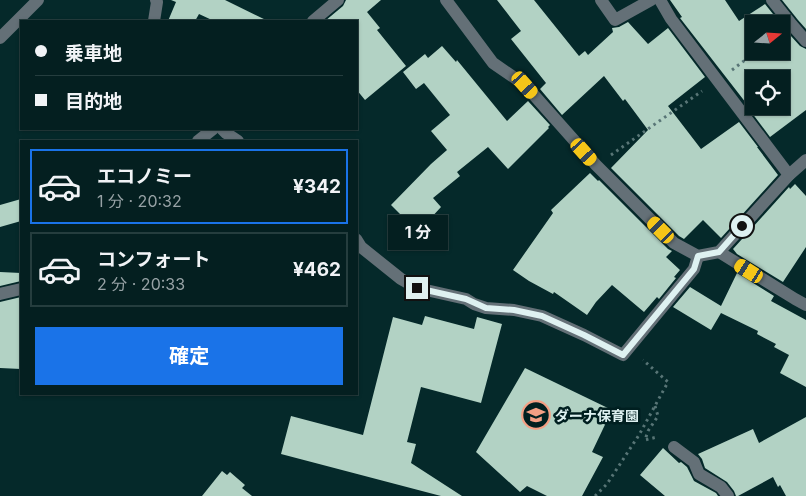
<!DOCTYPE html>
<html lang="ja">
<meta charset="utf-8">
<style>
body{margin:0;font-family:Inter,"Noto Sans JP",sans-serif;background:#122c2d;color:#f1f3f6;height:100vh;display:flex;flex-direction:column;font-size:19px;white-space:nowrap}
*{box-sizing:border-box;margin:0}
p{font-size:16px;color:#97a2a5}
.icon{flex:none;width:28px;height:28px;fill:none;stroke:currentColor;stroke-width:2;stroke-linecap:round;stroke-linejoin:round}
.map{position:relative;flex:1;overflow:hidden}
.drawer{position:absolute;left:20px;top:140px;width:338px;height:255px;display:flex;flex-direction:column;background:#041f20;border-radius:0px;box-shadow:0 1px 4px #0004,0 0 0 1px #253d3e}
.drawer>*{flex:none}
.banner{position:absolute;left:20px;top:20px;width:338px;height:110px;border-radius:0px;box-shadow:0 1px 4px #0004,0 0 0 1px #253d3e;display:grid;align-content:center;height:110px;padding:0 15px;background:#041f20}
.needle{width:32px;rotate:72deg}
.tools{position:absolute;left:745px;top:15px;display:grid;gap:10px}
.tools a{display:grid;place-items:center;width:45px;height:45px;border-radius:0px;background:#041f20;box-shadow:0 1px 4px #0004,0 0 0 1px #253d3e;font-size:25px}
.end{position:absolute;width:22px;height:22px;margin:-11px;border:6px solid #def1f1;background:#111;box-shadow:0 0 0 2px #111}
.from{border-radius:50%}
.bubble{position:absolute;height:35px;border-radius:0px;background:#041f20;box-shadow:0 1px 4px #0004,0 0 0 1px #253d3e;font-size:16px;font-weight:700;line-height:35px;text-align:center}
.car{position:absolute;width:15px;height:30px;margin:-15px -8px;border-radius:6px;box-shadow:0 0 4px 1px #0007;background:linear-gradient(#f5c518 24%,#345 0 40%,#f5c518 0 76%,#345 0 86%,#f5c518 0)}
.banner b{display:flex;align-items:center;gap:18px;height:48px;font-size:19px}
.banner b+b{border-top:1px solid #253d3e}
.banner i{width:12px;height:12px;background:#f1f3f6}
ul{padding:9px 0 0;list-style:none}
li{display:flex;align-items:center;gap:15px;height:75px;margin:0 10px 8px;padding:0 5px;border:2px solid #253d3e;border-radius:0px}
li div{flex:1}
li b{display:block;font-size:19px}
li em{font-style:normal;font-weight:700}
li.current{border-color:#1a73e8}
li>.icon{width:45px;height:45px;stroke-width:1.5}
.primary-button{display:flex;gap:10px;margin-top:auto;padding:10px 15px}
.primary-button a{flex:1;height:58px;border-radius:0px;background:#1a73e8;color:#fff;font-size:20px;font-weight:700;line-height:58px;text-align:center}
.map>svg:first-child{display:block}
.building{fill:#b2d2c4;fill-rule:evenodd}
.lines{fill:none;stroke-linecap:round;stroke-linejoin:round}
.path{stroke:#587576;stroke-width:3;stroke-dasharray:2.5 4;stroke-linecap:butt}
.minor{stroke:#647077;stroke-width:12}
.route{stroke:#def1f1;stroke-width:6}
.labels{text-anchor:middle;dominant-baseline:central;stroke-width:5;stroke-linejoin:round;paint-order:stroke}
.poi-label{font-size:14px;font-weight:bold;fill:#def1f1;stroke:#001f20;text-anchor:start}
</style>
<div class="map">
<svg width="806" height="496" viewBox="0 0 806 496">
<rect width="100%" height="100%" fill="#05292a"/>
<g class="building">
<path d="M171,0H225L268,21H214L199,14L195,21H168L176,2Z"/>
<path d="M346,0H381L367,12L380,28L377,30L406,66L365,100L356,89V21H325L343,6Z"/>
<path d="M497,0H534L579,56L585,51L588,55L613,32L612,28L619,27L628,22L648,44L668,28L705,77L668,106L701,149L739,122L758,147H757L778,175L721,238L703,220L684,239L679,236L611,168L648,130L625,99L623,101L604,76L562,115L540,89L546,83L511,39L521,31Z"/>
<path d="M670,0H725L739,21L765,4L781,24H754V51H781V25L800,46L806,49V110L770,137L752,113L753,112L680,18L682,17ZM754,79H781V106H754Z"/>
<path d="M782,0H806V29L798,20Z"/>
<path d="M442,46L456,62L457,60L507,121L528,101L550,125L548,127L549,128L508,169L488,147L457,172L460,176L433,198L441,207L418,232L391,205L431,164L447,150L431,131L450,115L424,83L416,89L403,72L425,54L428,58Z"/>
<path d="M590,173L598,181L599,180L668,249L672,251L666,257L680,270L674,277L676,278L659,299L657,297L644,312L612,285L596,302L587,315L554,292L553,294L529,281L513,270L553,213L551,210Z"/>
<path d="M795,184L806,196V247L783,282L737,254L733,249L789,187L790,189Z"/>
<path d="M21,199V221L0,227V205Z"/>
<path d="M0,272L21,273V281L0,286Z"/>
<path d="M737,273L774,296L771,301L806,320V387L780,373L789,355L774,347L776,344L757,334L758,331L721,313L711,330L673,307L690,287L721,306Z"/>
<path d="M21,297V369L0,368V302Z"/>
<path d="M425,316L474,329L477,317L502,324L481,403L421,387L407,442L416,444L411,463L462,496H441L281,454L291,416L363,435L393,317L422,325Z"/>
<path d="M525,368L612,410L592,452L603,457L582,496H547L527,486L520,492L476,452Z"/>
<path d="M806,417V496H786L780,485L778,487L773,477L738,496H736L734,491L727,482L705,468L702,459L698,454L753,429L759,443Z"/>
<path d="M663,448L679,463L681,462L687,467L694,481L716,493L718,496H665L640,475Z"/>
<path d="M222,471L227,475L230,472L245,485L242,488L252,496H202Z"/>
</g>
<g class="lines">
<g class="path">
<path d="M732,70L757,51"/>
<path d="M611,155L702,91"/>
<path d="M655,406L658,416L648,431L645,440L657,437"/>
<path d="M595,496L607,484L639,435L668,382L643,360"/>
</g>
<g class="minor">
<path d="M446,0L493,63L525,85L596,165L674,243L698,256L719,252L789,175L806,160"/>
<path d="M601,0L615,20L651,0"/>
<path d="M660,0L671,19L699,56L789,175"/>
<path d="M772,0L792,25L806,41"/>
<path d="M154,21L157,2L156,0"/>
<path d="M313,21L338,0"/>
<path d="M0,38L38,0"/>
<path d="M222,129L226,133L238,141"/>
<path d="M198,141L213,129"/>
<path d="M356,239L361,247L401,279L417,288L466,299L474,304L486,308L514,310L542,316L584,335L623,355L694,269L698,256"/>
<path d="M719,252L795,299L806,305"/>
<path d="M0,294L21,289"/>
<path d="M674,447L694,462L699,474L721,487L728,496"/>
</g>
</g>
<g class="lines">
<path class="route" d="M417,288L466,299L486,308L514,310L542,316L584,335L623,355L694,269L698,256L719,252L742,226"/>
</g>
<defs>
<symbol id="school-ring" viewBox="-11 -11 22 22"><circle r="9.5" fill="#001f20" stroke="#f39f84" stroke-width="1.5"/><path d="M0-5L7-2L0 1L-7-2ZM-4 1L0 2.5L4 1V4Q0 6-4 4Z" fill="#f39f84"/></symbol>
</defs>
<g fill-rule="evenodd">
<use href="#school-ring" x="520" y="399" width="32" height="32"/>
</g>
<g class="labels">
<g class="poi-label">
<text x="555" y="415">ダーナ保育園</text>
</g>
</g>
</svg>
<div class="tools">
<a><svg class="needle" viewBox="-14 -14 28 28"><path d="M0-13l5 13h-10z" fill="#e53935"/><path d="M0 13l5-13h-10z" fill="#97a2a5"/></svg></a>
<a><svg class="icon" aria-label="locate" viewBox="0 0 24 24"><circle cx="12" cy="12" r="6"/><path d="M12 2v4M12 18v4M2 12h4M18 12h4"/></svg></a>
</div>
<i class="end from" style="left:742px;top:226px"></i>
<i class="end" style="left:417px;top:288px"></i>
<div class="bubble" style="left:388px;top:215px;width:60px">1 分</div>
<i class="car" style="left:525px;top:85px;rotate:138deg"></i>
<i class="car" style="left:584px;top:152px;rotate:138deg"></i>
<i class="car" style="left:661px;top:230px;rotate:315deg"></i>
<i class="car" style="left:749px;top:271px;rotate:302deg"></i>
<div class="banner">
<b><i class="from"></i>乗車地</b>
<b><i></i>目的地</b>
</div>
<section class="drawer">
<ul>
<li class="current"><svg class="icon" aria-label="car" viewBox="0 0 24 24"><path d="M5 17H2v-5l4-1 3-4h7l3 4 3 1v5h-3M9 17h6M6 11h13"/><circle cx="7" cy="17" r="2"/><circle cx="17" cy="17" r="2"/></svg><div><b>エコノミー</b><p>1 分 · 20:32</p></div><em>¥342</em></li>
<li><svg class="icon" aria-label="car" viewBox="0 0 24 24"><path d="M5 17H2v-5l4-1 3-4h7l3 4 3 1v5h-3M9 17h6M6 11h13"/><circle cx="7" cy="17" r="2"/><circle cx="17" cy="17" r="2"/></svg><div><b>コンフォート</b><p>2 分 · 20:33</p></div><em>¥462</em></li>
</ul>
<div class="primary-button"><a>確定</a></div>
</section>
</div>
